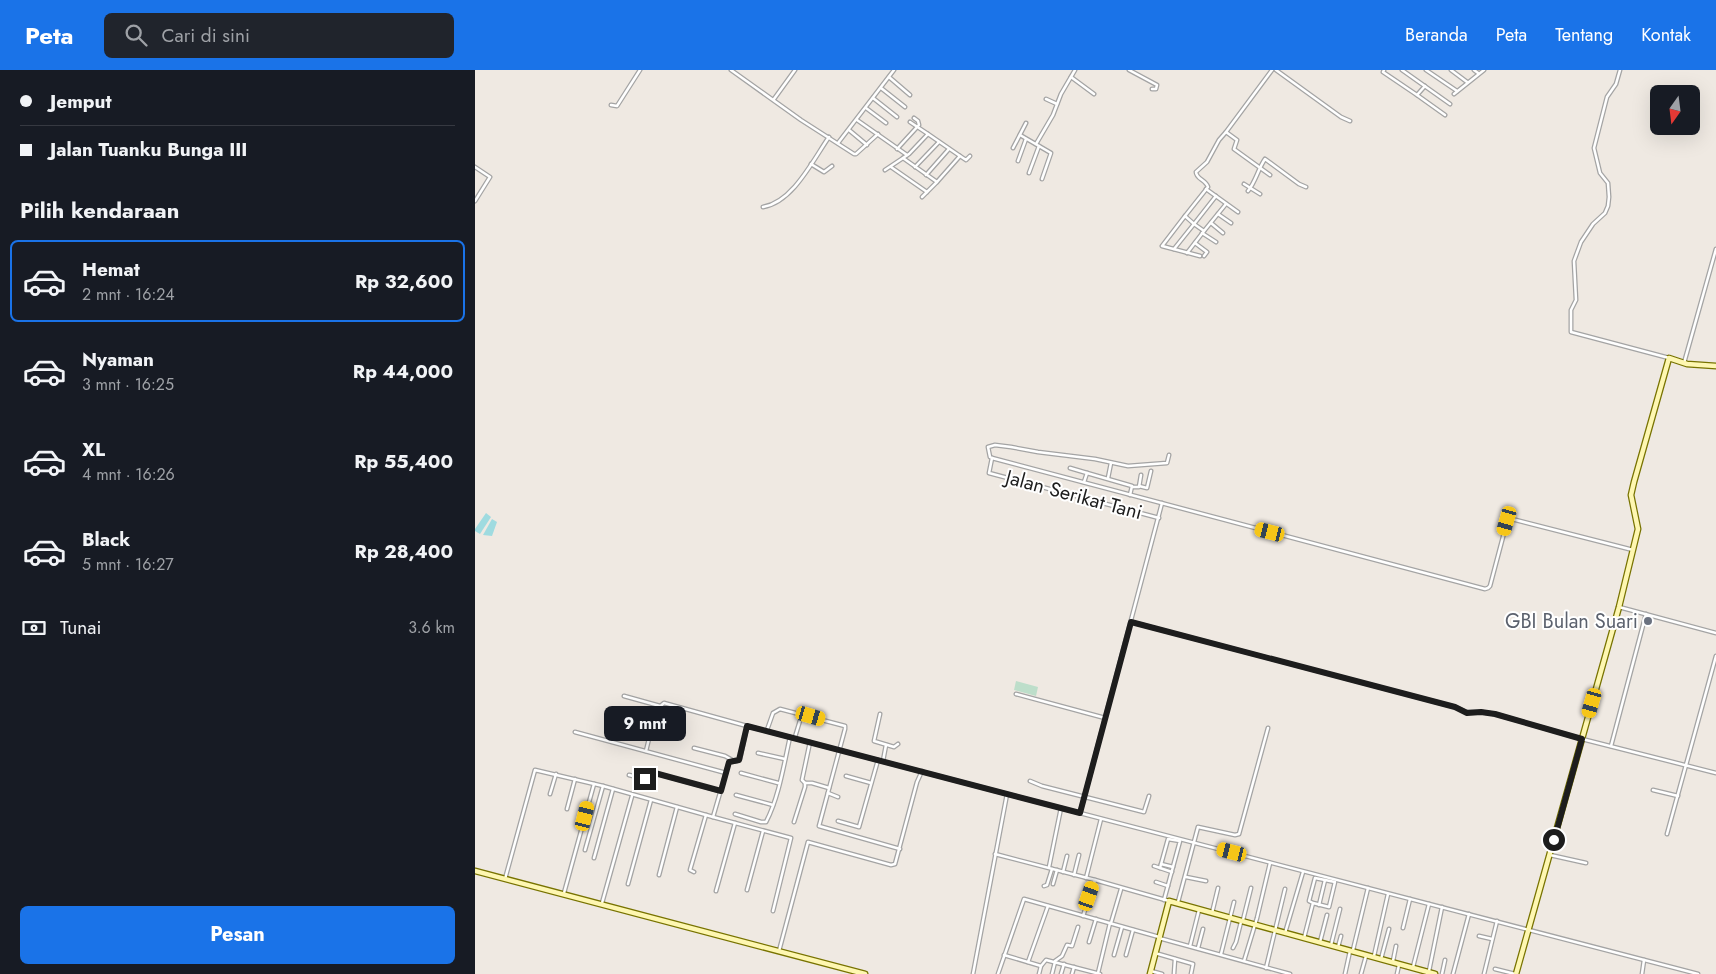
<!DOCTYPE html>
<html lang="id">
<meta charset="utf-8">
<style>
body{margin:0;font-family:Jost,sans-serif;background:#20242c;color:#f1f3f6;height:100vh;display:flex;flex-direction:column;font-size:19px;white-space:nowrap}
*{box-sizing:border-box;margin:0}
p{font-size:16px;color:#9ea1a6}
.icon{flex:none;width:28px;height:28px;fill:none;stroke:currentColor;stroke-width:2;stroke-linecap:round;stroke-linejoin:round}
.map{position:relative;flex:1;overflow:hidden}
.details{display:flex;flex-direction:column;background:#171b24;width:475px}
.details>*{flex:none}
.hud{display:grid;align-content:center;height:110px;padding:0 20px;background:#171b24}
.needle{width:32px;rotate:194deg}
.fabs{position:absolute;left:1175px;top:15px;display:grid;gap:10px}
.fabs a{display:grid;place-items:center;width:50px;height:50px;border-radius:8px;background:#171b24;box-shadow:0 5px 20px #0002;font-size:25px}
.end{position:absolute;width:22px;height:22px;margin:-11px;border:6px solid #1d1d1d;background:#fff;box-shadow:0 0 0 2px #fff}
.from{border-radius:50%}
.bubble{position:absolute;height:35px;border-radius:8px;background:#171b24;box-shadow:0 5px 20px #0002;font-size:16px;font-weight:700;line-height:35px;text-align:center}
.car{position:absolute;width:15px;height:30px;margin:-15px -8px;border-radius:6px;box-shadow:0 0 4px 1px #0007;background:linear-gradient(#f5c518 24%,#345 0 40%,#f5c518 0 76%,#345 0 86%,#f5c518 0)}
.hud b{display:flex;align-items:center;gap:18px;height:48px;font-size:19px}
.hud b+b{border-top:1px solid #363941}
.hud i{width:12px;height:12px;background:#f1f3f6}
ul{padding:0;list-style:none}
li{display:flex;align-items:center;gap:15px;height:82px;margin:0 10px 8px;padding:0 10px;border:2px solid transparent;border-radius:8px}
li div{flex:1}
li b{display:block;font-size:19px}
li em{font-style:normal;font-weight:700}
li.on{border-color:#1a73e8}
li>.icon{width:45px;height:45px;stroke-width:1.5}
h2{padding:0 20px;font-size:22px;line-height:60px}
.pay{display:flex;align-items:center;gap:12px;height:55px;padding:0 20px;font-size:19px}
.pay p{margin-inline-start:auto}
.primary-button{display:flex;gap:10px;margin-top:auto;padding:10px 20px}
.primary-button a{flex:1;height:58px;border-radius:8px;background:#1a73e8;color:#fff;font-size:20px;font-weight:700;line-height:58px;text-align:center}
header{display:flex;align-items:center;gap:30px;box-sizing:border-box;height:70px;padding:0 25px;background:#1a73e8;color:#fff}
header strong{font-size:24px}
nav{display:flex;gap:28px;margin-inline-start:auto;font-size:18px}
.search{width:350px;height:45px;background:#20242c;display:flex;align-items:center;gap:12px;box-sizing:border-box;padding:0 18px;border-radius:8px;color:#9ea1a6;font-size:19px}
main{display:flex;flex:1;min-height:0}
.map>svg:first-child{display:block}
.wetland{fill:#bddeca}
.water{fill:#9fdbe0}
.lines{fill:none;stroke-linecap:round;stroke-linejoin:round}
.street-casing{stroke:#a4a4a4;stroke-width:5}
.secondary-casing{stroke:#787300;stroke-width:7}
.street{stroke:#fff;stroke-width:2.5}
.secondary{stroke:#fef7b1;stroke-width:4.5}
.route{stroke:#1d1d1d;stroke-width:6}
.worship-dot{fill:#6b7280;stroke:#fff;stroke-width:2}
.labels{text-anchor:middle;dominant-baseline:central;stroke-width:4;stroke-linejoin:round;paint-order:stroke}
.street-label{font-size:20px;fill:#1d1d1d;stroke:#fff}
.worship-label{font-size:20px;fill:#5b616d;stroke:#fff;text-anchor:end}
</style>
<header>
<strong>Peta</strong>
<div class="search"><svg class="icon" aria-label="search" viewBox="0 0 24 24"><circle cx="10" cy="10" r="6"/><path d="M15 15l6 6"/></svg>Cari di sini</div>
<nav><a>Beranda</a><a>Peta</a><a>Tentang</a><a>Kontak</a></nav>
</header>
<main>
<section class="details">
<div class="hud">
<b><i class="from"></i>Jemput</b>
<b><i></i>Jalan Tuanku Bunga III</b>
</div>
<h2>Pilih kendaraan</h2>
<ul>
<li class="on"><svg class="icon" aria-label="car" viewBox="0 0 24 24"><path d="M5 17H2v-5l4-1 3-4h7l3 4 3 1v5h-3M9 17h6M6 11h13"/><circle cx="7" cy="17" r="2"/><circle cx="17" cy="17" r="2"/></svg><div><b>Hemat</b><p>2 mnt · 16:24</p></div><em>Rp 32,600</em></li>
<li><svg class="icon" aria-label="car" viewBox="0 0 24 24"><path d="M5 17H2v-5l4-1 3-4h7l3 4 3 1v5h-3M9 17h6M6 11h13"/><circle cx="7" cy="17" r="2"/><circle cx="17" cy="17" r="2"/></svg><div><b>Nyaman</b><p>3 mnt · 16:25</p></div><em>Rp 44,000</em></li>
<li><svg class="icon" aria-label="car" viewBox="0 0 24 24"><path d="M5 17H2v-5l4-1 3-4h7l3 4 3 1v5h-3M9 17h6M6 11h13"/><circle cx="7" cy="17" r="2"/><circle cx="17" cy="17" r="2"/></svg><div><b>XL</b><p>4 mnt · 16:26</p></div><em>Rp 55,400</em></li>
<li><svg class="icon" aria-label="car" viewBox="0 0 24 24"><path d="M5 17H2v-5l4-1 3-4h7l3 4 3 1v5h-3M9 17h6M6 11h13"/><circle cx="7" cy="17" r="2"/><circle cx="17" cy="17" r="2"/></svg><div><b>Black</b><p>5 mnt · 16:27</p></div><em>Rp 28,400</em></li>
</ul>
<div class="pay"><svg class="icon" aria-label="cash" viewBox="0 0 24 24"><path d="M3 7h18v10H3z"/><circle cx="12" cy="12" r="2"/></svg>Tunai<p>3.6 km</p></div>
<div class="primary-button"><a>Pesan</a></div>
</section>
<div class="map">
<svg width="1241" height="904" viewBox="0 0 1241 904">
<rect width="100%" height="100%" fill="#efe9e2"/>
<path class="wetland" d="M541,611L563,617L561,626L539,620Z"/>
<g class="water">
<path d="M11,443L16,447L5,464L0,461V459Z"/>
<path d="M17,449L22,452L17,466L8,465Z"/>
</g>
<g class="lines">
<defs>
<g id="street">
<path d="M256,0L326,50L379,84H381L403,64"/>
<path d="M654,0L682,15L681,19H677"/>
<path d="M801,0L866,47L875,51"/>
<path d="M909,0L908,2L942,25L950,16"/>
<path d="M927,0L975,34"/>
<path d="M951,0L982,21"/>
<path d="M976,0L992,12"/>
<path d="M999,0L1003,3"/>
<path d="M1145,0L1141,14L1132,27L1119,78L1125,103L1133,113L1134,127L1133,136L1130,143L1118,154L1106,172L1099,191L1101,230L1096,240V262L1194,288"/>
<path d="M414,7L435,25"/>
<path d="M596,7L619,24"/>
<path d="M406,18L430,37"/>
<path d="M979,24L1009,0"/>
<path d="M942,25L970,45"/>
<path d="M398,28L422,47"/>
<path d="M299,29L320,0"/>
<path d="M571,29L582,34"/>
<path d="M136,35L142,36L165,0"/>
<path d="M391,38L411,53"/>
<path d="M382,50L432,85"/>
<path d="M374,60L392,75"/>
<path d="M751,62L797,0"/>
<path d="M545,65L576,83L567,109"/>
<path d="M363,73L419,0"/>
<path d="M561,74L578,45L586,24L600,0"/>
<path d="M538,78L551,53"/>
<path d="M422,79L444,55L443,51L439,48"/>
<path d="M485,86L491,90L495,86"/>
<path d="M428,88L462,112L485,86L453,64"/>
<path d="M543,91L551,69"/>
<path d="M336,94L349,102L357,96"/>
<path d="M0,97L15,107L0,131"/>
<path d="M416,97L452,122"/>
<path d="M440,97L464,72"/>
<path d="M410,100L434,84L453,64L435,52"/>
<path d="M554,103L564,76"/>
<path d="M451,105L474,79"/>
<path d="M769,114L785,124"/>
<path d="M731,119L763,142"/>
<path d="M773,121C781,111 783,99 790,89L824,114L831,117"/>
<path d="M741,126L719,154L729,161L751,134"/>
<path d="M447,127L462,112"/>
<path d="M288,137C318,132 338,90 354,67"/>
<path d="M743,144L756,153"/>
<path d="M710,146L687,176L725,186"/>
<path d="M736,153L748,163"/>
<path d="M727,163L741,172"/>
<path d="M720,173L732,182L729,186"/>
<path d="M699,179L719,154L710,146L733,117C731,110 721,109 721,102L732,92L744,70L751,62L762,70L759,79L795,105"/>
<path d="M712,183L729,161"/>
<path d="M1209,293L1241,179"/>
<path d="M694,385L692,393L653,396L620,389L563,382L536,377L520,375L513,377L515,387L517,388L1010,519L1013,518L1015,516L1033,448L1158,480"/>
<path d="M517,388L514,403L684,448"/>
<path d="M595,398L612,403L609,412"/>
<path d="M612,403L657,416L655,425"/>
<path d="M633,408L636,393"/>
<path d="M664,416L672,418L676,401"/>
<path d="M658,417H664L666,405"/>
<path d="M1144,537L1241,563"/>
<path d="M656,552L980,637L991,642H1006L1020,644L1107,669L1241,703"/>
<path d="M541,624L630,648"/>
<path d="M149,626L185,636"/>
<path d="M405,644L399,671L419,677L423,674"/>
<path d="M292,660L298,643L305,639L370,656V659L344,756L425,779"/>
<path d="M100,662L251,703"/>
<path d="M320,667L327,644"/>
<path d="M1136,676L1171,544"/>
<path d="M219,678L250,686L257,690"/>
<path d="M171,681L181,640L189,633L272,656"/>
<path d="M283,683L310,689"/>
<path d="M408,691L411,675"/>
<path d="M266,703L303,713"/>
<path d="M154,705L170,709L176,702L245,721"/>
<path d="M371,706L396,713"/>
<path d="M555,711L567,716L669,742L674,726"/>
<path d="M330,713H337L354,718"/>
<path d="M1178,720L1203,726"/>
<path d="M353,723L363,727"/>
<path d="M75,724L81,704"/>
<path d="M261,725L298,735"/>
<path d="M92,739L100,709"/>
<path d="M605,743L687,433"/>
<path d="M260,744L286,752H291C304,727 309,694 315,667"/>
<path d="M238,747L316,768L298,841"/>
<path d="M363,751L384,757L403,690"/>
<path d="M319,752L330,717V713L327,710L335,672"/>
<path d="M1192,764L1241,586"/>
<path d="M110,780L128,716"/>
<path d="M520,784L620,810L694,831"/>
<path d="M1075,785L1111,793"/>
<path d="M119,788L138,719"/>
<path d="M686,794L698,797"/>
<path d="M679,796L697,802"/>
<path d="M574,797L586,738"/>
<path d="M685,798L693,769L705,771L689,830"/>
<path d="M219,802L215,800L231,745"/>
<path d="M588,802L592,786"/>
<path d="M184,805L202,737"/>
<path d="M599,805L604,785"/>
<path d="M711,807L731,811"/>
<path d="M611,808L626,749"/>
<path d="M30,809L60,700L128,716L238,747L254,692L262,691L265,689L272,656L532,724"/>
<path d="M681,812L693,816"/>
<path d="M153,814L176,730"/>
<path d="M578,814L582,800"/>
<path d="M569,816L572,815L577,799"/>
<path d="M272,820L288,761"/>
<path d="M241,821L260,753"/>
<path d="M89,823L119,714"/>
<path d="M703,832L723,757L760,765L764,764L793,658"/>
<path d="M127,833L157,726"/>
<path d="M844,835L850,810"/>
<path d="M737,843L743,818"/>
<path d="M608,846L620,810"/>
<path d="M768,850L776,818"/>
<path d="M636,853L646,819"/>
<path d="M928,858L935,829"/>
<path d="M810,863L828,802"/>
<path d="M1004,866L1017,869"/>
<path d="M684,868L815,904"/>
<path d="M829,868L838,833L854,837L860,812L840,808L834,831L838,833"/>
<path d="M614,872L621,849"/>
<path d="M845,872L852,845"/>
<path d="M856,875L865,839"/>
<path d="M715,876L724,840"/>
<path d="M863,877L866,866"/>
<path d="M723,878L728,859"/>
<path d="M758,878L761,872L766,852"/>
<path d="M878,880L893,818"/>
<path d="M304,881L333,772L416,795L420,794L442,712L447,701"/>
<path d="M680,883L718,894L716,904"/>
<path d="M746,884L759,832"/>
<path d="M529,885L566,896"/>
<path d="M639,885L647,857"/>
<path d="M651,885L658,860"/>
<path d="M899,886L913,824"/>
<path d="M906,889L914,859"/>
<path d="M580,891L587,886L592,875L597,876L603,857"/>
<path d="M769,891L782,848L795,793"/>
<path d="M918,891L921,876"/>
<path d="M553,892L573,836"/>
<path d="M938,897L954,834"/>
<path d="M791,898L810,819"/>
<path d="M1020,899L1040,904"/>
<path d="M676,901L687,904"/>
<path d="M954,901L967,837"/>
<path d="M623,903L635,853"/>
<path d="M498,904L532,724L1223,904"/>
<path d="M523,904L549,829L684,867"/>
<path d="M564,904L566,896L571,890L625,904"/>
<path d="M577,904L580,892"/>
<path d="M586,904L589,894"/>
<path d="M597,904L599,897"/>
<path d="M699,904L700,889"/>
<path d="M870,904L875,881"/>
<path d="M886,904L891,886"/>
<path d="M922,904L924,895"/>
<path d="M967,904L970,890"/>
<path d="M978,904L994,844"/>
<path d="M1009,904L1022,851"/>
<path d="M1167,904L1169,890"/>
</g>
<g id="secondary">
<path d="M0,801L390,904"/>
<path d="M675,904L694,831L960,904"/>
<path d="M1041,904L1144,537L1163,459L1156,425L1159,412L1194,288L1212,294L1241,296"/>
</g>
</defs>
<use href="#street" class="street-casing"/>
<use href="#secondary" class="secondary-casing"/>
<use href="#street" class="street"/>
<use href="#secondary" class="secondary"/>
</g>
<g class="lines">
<path class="route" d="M170,709L176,702L246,721L254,692L264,690L272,656L605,743L656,552L980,637L992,643L1006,642L1020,644L1107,669L1079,770"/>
</g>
<circle class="worship-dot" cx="1173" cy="551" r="5"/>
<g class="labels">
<g class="street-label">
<text transform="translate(599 425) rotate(15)">Jalan Serikat Tani</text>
</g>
<g class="worship-label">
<text x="1163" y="551">GBI Bulan Suari</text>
</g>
</g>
</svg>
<div class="fabs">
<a><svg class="needle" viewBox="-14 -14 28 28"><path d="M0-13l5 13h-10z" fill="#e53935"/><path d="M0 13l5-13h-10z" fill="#9ea1a6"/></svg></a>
</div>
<i class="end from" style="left:1079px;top:770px"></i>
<i class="end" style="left:170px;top:709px"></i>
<div class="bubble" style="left:129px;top:636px;width:82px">9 mnt</div>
<i class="car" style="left:1032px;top:451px;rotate:196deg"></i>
<i class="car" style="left:795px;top:462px;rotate:284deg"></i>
<i class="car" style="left:1117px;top:633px;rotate:196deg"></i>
<i class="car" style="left:336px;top:646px;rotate:106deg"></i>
<i class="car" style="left:110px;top:746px;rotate:14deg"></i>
<i class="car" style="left:757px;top:782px;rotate:284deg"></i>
<i class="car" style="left:614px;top:826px;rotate:19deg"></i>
</div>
</main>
